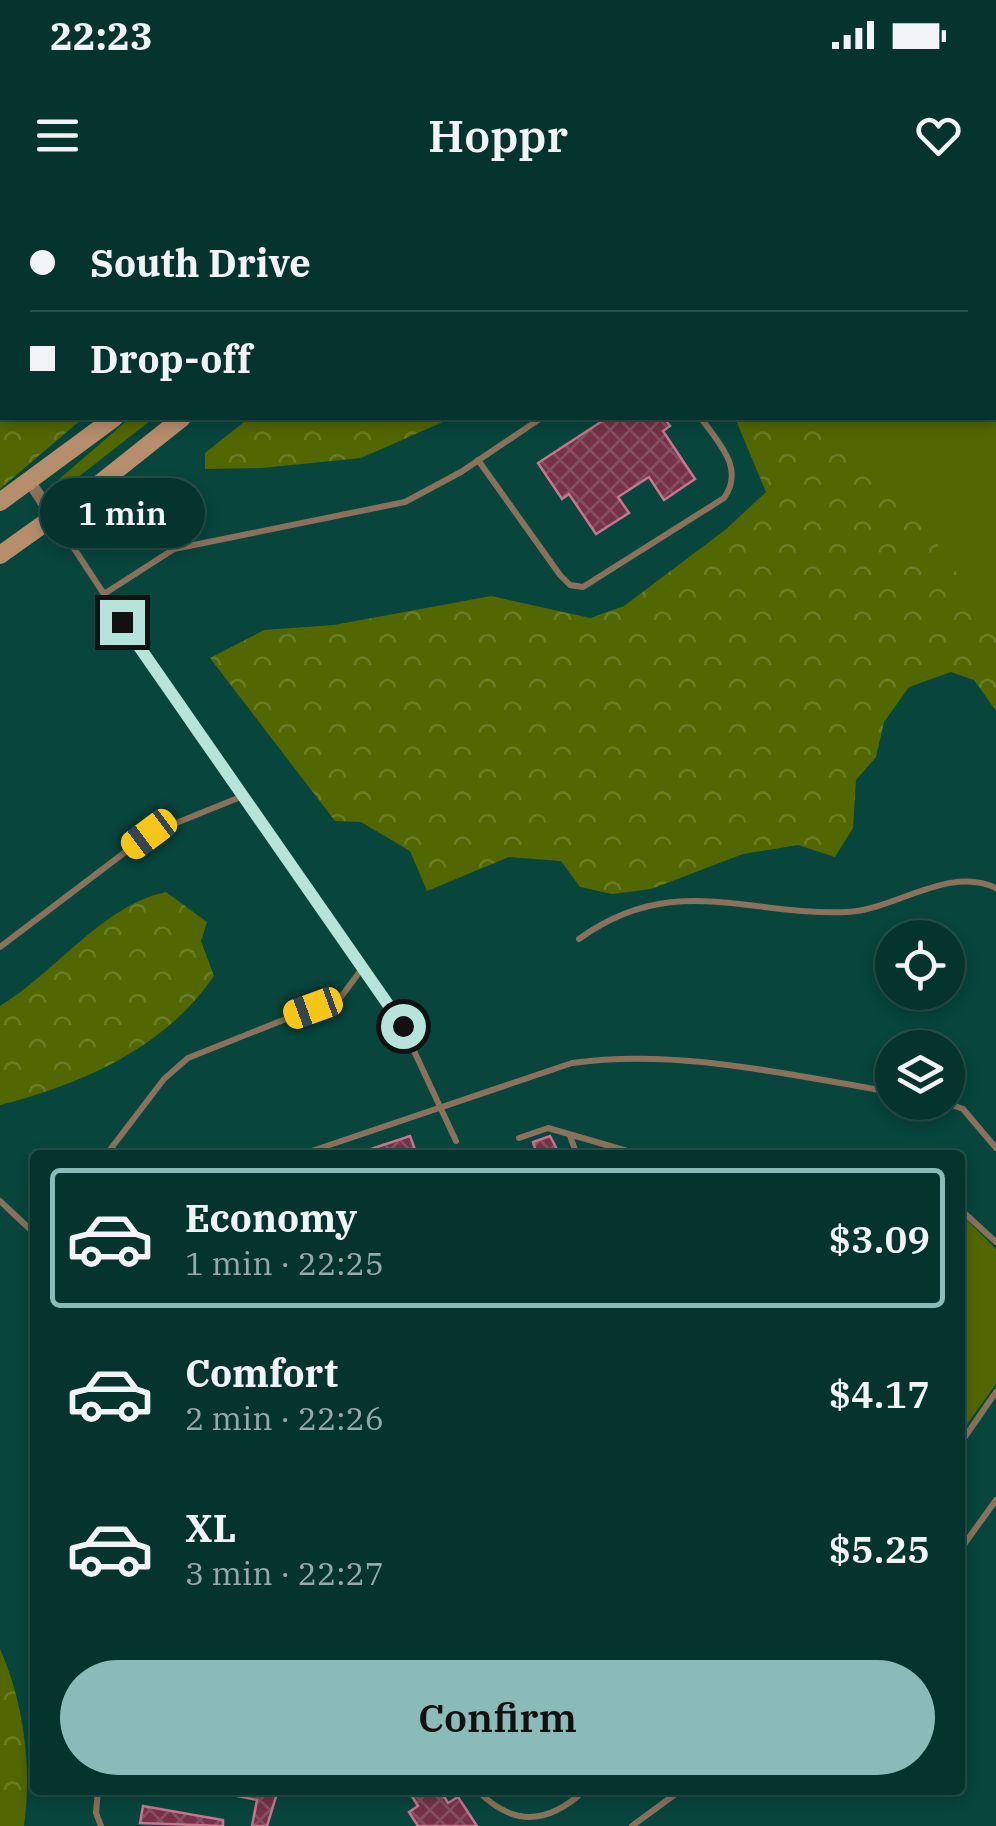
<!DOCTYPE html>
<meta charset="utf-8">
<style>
body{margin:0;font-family:"IBM Plex Serif",serif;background:#0e3c36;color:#f1f3f6;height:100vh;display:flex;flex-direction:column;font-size:38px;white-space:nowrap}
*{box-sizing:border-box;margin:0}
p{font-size:32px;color:#97aaaa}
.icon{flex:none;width:55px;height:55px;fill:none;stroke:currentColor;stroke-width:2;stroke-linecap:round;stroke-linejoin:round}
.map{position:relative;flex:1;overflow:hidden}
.sheet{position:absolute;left:30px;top:950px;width:935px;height:645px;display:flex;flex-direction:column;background:#05342e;border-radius:10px;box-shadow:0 5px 15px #0003,0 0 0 2px #264f4a}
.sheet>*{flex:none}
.hud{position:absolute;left:0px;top:0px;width:998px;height:220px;box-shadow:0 5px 15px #0003,0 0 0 2px #264f4a;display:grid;align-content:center;height:220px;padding:0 30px;background:#05342e}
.fabs{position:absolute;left:875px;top:720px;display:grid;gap:20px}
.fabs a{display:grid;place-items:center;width:90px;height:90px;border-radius:50%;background:#05342e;box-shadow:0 5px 15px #0003,0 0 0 2px #264f4a;font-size:50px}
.end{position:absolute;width:45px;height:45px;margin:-22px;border:12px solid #b6e4db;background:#111;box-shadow:0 0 0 5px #111}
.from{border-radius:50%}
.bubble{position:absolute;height:70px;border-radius:35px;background:#05342e;box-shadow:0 5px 15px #0003,0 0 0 2px #264f4a;font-size:32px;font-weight:600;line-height:70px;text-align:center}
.car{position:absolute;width:30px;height:60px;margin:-30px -15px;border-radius:12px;box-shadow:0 0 8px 2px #0007;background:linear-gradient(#f5c518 24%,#345 0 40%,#f5c518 0 76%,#345 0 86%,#f5c518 0)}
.hud b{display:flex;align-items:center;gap:35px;height:95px;font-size:38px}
.hud b+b{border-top:2px solid #264f4a}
.hud i{width:25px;height:25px;background:#f1f3f6}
ul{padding:18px 0 0;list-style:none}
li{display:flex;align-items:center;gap:30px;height:140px;margin:0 20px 15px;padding:0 10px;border:5px solid transparent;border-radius:10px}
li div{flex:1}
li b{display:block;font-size:38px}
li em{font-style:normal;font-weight:600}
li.active{border-color:#8bbbb9}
li>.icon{width:90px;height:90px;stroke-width:1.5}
.primary-button{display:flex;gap:20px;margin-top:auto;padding:20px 30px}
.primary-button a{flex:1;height:115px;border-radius:60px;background:#8bbbb9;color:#111;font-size:40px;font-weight:600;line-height:115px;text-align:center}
.status{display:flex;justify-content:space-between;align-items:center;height:70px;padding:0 50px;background:#05342e;direction:ltr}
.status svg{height:28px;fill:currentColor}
header{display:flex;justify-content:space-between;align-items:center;height:130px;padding:0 30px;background:#05342e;font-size:45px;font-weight:600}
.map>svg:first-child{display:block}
.grass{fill:#526700}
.forest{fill:url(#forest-crowns)}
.building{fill:url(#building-cross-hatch);stroke:#c4778d;stroke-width:2.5}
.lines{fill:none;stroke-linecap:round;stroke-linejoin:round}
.lane{stroke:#8a715b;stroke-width:6}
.street{stroke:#8a715b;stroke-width:12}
.secondary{stroke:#b68e6c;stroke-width:18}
.route{stroke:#b6e4db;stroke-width:12}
</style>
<div class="status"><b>22:23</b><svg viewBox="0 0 49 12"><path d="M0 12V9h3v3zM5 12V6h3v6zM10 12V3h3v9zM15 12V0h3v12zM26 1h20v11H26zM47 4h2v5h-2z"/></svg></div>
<header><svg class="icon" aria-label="menu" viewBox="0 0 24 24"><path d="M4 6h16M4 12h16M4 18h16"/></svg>Hoppr<svg class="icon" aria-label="heart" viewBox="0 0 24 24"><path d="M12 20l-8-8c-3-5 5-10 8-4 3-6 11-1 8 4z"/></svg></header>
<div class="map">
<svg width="996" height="1626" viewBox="0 0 996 1626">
<defs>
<pattern id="forest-crowns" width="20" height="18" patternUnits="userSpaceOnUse" patternTransform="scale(2.5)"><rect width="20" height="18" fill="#526700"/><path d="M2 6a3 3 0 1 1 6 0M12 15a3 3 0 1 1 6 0" fill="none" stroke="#697d25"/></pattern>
<pattern id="building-cross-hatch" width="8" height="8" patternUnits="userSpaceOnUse" patternTransform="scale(2.5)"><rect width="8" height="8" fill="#763248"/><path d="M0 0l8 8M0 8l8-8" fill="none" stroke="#875062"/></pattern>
</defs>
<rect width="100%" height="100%" fill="#07453d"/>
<g class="grass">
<path d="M667,0H996V475L818,218H995V2Z"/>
<path d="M130,218H154L55,295L50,287Z"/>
<path d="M960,1013L996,1049V1184L960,1234Z"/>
</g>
<g class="forest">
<path d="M0,0H233L2,2V218H83L0,289Z"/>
<path d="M249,218H452L361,258L262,268L205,269V253Z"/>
<path d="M735,218H833L893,296L931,335L996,431V511L974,480L951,472L909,487L884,522L876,557L856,580L853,628L835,657L798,645L743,654L651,689L612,694L580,687L561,661L509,657L427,691L410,651L361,622L335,621L210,458L264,430L334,425L491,396L590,418L624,406L725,330L766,292Z"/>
<path d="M166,692L207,722L201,741L214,776C166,847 81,885 0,905V806C55,773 103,705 166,692Z"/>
<path d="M0,1449C24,1503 32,1567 24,1626H0Z"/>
</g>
<g class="building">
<path d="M607,218H664L670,226L663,231L695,279L664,300L649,277L618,297L629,313L596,334L569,294L562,299L538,263Z"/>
<path d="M410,936L417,955H359V953Z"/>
<path d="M550,936L560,955H537L533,942Z"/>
<path d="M232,1590H278L267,1626H252L257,1600L232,1595Z"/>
<path d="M408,1590H440L448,1603L458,1597L477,1626H418L409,1612L418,1606Z"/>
<path d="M143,1606L223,1620V1626L140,1623Z"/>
</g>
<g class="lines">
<g class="lane">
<path d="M478,260L560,375L570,385L583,387L724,298C745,268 719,244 701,218"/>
<path d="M54,318L196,534L394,808L456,941"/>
<path d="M104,394L174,349L405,302L461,272L541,218"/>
<path d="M579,739C673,671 747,716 847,712C895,710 948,665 996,688"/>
<path d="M0,747L149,634L243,596"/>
<path d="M944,902L963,909L996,948"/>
<path d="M570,936L577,955"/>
<path d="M519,938L548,928L641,955"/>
<path d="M106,955L164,879L188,858L341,797L364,766"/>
<path d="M300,955L572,863C678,848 788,875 892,892"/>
<path d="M0,1001L35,1034"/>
<path d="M960,1009L996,1042"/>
<path d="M35,1101L31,1132L35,1155"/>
<path d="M960,1244L996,1192"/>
<path d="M960,1350L996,1300"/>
<path d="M98,1590L96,1613L101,1626"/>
<path d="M477,1590C512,1626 546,1626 585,1590"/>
<path d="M632,1626L681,1590"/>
</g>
<path class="street" d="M30,282L53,317"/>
<g class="secondary">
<path d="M247,2L248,0"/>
<path d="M366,2L368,0"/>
<path d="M0,302L114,218"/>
<path d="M0,355L94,288L182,218"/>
</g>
</g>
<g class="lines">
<path class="route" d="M122,422L403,826"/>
</g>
</svg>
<div class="fabs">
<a><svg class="icon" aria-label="locate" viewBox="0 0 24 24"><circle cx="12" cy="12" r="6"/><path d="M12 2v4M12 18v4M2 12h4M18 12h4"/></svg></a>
<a><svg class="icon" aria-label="layers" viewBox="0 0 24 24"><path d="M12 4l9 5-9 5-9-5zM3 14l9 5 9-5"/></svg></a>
</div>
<i class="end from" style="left:403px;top:826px"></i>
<i class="end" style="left:122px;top:422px"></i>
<div class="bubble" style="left:40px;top:278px;width:165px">1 min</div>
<i class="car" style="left:149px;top:634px;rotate:233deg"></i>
<i class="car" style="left:313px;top:808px;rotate:250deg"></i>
<div class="hud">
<b><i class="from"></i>South Drive</b>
<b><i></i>Drop-off</b>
</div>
<section class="sheet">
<ul>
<li class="active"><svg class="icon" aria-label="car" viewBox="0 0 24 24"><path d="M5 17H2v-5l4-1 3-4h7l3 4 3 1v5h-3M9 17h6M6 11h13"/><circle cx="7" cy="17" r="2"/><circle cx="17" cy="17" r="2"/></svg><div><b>Economy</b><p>1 min · 22:25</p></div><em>$3.09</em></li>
<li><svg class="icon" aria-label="car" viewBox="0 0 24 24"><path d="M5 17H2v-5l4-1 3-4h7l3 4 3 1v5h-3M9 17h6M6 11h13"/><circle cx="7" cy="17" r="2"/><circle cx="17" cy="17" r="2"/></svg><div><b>Comfort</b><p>2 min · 22:26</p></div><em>$4.17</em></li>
<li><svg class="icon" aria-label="car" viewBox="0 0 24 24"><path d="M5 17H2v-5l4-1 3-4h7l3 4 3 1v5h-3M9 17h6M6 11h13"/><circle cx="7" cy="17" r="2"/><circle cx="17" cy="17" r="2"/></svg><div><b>XL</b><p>3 min · 22:27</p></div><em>$5.25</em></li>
</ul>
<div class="primary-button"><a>Confirm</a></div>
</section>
</div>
